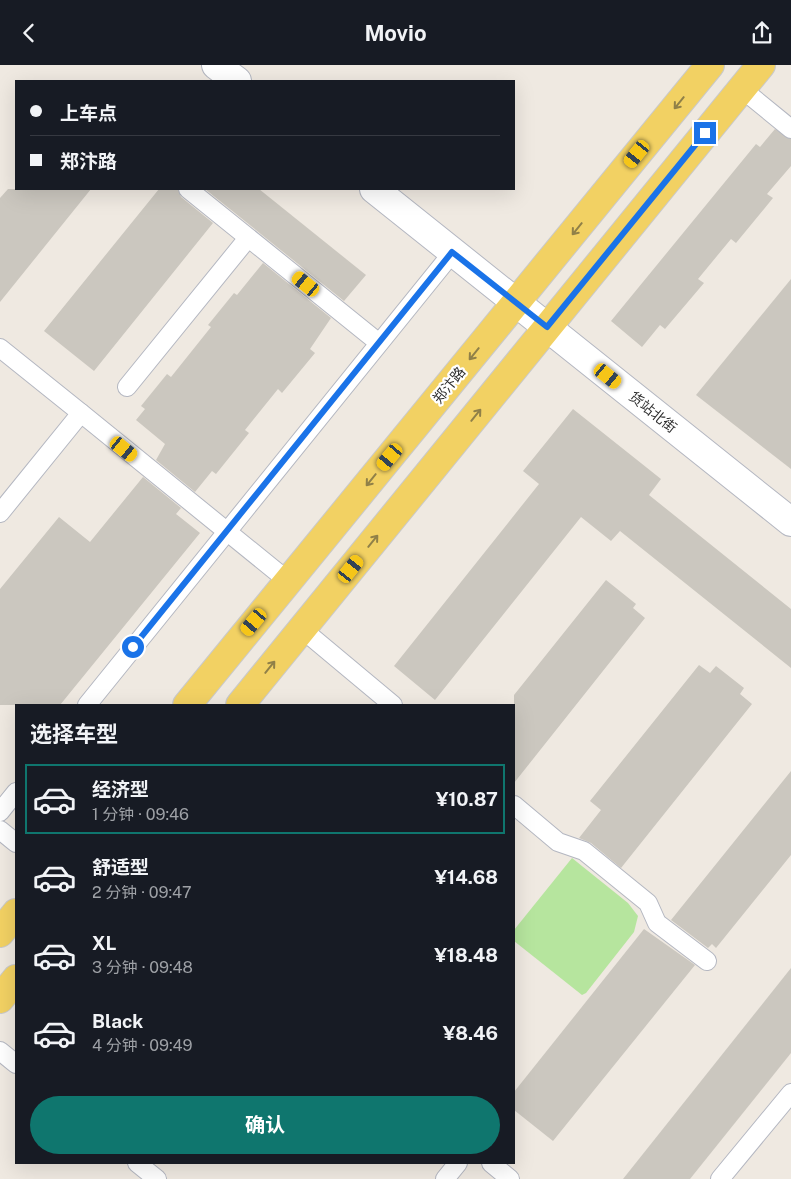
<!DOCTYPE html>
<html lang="zh">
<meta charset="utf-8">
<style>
body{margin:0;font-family:"Public Sans","Noto Sans SC",sans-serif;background:#242831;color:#f1f3f6;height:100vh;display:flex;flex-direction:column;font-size:19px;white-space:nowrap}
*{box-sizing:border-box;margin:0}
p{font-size:16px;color:#9ea1a6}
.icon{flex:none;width:28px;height:28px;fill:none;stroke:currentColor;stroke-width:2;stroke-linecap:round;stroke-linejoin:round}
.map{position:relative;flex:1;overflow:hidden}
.panel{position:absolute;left:15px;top:639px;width:500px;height:460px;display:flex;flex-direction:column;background:#171b24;border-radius:0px;box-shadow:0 5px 20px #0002}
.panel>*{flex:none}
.guide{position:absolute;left:15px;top:15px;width:500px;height:110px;border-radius:0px;box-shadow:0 5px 20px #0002;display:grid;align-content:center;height:110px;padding:0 15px;background:#171b24}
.end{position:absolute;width:22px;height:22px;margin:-11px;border:6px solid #1a73e8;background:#fff;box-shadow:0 0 0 2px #fff}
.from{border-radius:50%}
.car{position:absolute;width:15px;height:30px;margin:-15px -8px;border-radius:6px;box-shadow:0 0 4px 1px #0007;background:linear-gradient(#f5c518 24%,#345 0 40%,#f5c518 0 76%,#345 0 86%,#f5c518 0)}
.guide b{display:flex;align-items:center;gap:18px;height:48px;font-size:19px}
.guide b+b{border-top:1px solid #363941}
.guide i{width:12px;height:12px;background:#f1f3f6}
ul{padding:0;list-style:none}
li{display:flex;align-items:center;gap:15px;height:70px;margin:0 10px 8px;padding:0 5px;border:2px solid transparent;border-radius:0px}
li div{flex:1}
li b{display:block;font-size:19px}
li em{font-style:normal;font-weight:700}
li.active{border-color:#0f766e}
li>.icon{width:45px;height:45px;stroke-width:1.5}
h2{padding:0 15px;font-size:22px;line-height:60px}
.primary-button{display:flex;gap:10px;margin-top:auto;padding:10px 15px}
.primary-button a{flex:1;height:58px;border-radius:30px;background:#0f766e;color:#fff;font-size:20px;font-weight:700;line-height:58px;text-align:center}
header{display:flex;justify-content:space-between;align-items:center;height:65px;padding:0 15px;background:#171b24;font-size:22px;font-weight:700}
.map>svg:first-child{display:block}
.green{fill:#b6e59e}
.building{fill:#cbc7bf}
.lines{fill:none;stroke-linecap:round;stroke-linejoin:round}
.service-casing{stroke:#b4b7c1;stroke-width:20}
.minor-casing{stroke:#b4b7c1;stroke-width:30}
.primary-casing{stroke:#c9c9c9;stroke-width:30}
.service{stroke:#fff;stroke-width:18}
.minor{stroke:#fff;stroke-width:28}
.primary{stroke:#f2d163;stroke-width:28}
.oneway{stroke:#908048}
.route{stroke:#1a73e8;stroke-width:6}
.labels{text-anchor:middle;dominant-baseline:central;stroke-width:4.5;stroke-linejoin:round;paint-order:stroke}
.street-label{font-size:14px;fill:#2e2e2e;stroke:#fff}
</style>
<header><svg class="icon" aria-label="back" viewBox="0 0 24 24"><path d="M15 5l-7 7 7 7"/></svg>Movio<svg class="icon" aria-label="share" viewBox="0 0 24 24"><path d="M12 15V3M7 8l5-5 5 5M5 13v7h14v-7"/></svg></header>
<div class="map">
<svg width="791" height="1114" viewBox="0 0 791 1114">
<rect width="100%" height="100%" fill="#efe9e1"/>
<path class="green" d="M572,793L628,838L638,851L634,867L586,928L582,930L514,876V865Z"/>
<g class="building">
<path d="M775,64L791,74V101L767,129L773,133L736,178L731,174L698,214L704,218L665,264L660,260L642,282L611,256L756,79L760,82Z"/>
<path d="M8,124H91L0,237V133Z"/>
<path d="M159,124H178L181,132L213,158L94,306L44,266Z"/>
<path d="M205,124H259L366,210L344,236Z"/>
<path d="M263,198L331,253L310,284L315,288L282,328L278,324L245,365L249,368L216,409L212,406L195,427L156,395L165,379L136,355L145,344L141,341L167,309L171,312L211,262L208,260L234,228L237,230Z"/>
<path d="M791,214V404L696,330Z"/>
<path d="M573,344L661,414L649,430L791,544V603L620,466L611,476L581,452L435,635L394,601L539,419L523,406Z"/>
<path d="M143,412L181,443L176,449L200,468L60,640H0V524L59,452L90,477Z"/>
<path d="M606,515L636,539L633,543L645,553L514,718V630Z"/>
<path d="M699,600L710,608L716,601L744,623L740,629L752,639L621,803L591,778L579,773L601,745L590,736Z"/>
<path d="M791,706V790L716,883L712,879L708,883L671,855Z"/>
<path d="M644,864L695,900L553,1076L514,1045V1027Z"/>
<path d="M791,903V988L690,1114H623Z"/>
</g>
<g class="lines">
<defs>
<g id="service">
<path d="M742,24L791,64"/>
<path d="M188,124L379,278"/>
<path d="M0,283L81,348"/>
<path d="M127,322L248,173"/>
<path d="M0,448L81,348L288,516"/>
<path d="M302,564L393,640"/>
<path d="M87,640L453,187"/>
<path d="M514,740L558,777L584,786L648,838L657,858L707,896"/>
<path d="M0,747L16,727"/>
<path d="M0,765L16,778"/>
<path d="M0,986L16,999"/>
<path d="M137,1098L157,1114"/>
<path d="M491,1098L510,1114"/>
<path d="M445,1114L458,1098"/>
<path d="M720,1114L791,1028"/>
</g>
<g id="minor">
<path d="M216,0L237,16"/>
<path d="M374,124L791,457"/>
</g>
<g id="primary">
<path d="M187,640L710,0"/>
<path d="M240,640L761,0"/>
<path d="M0,868L16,848"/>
<path d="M0,934L16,914"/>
</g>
</defs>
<use href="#service" class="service-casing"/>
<use href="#minor" class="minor-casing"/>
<use href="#primary" class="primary-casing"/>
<use href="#service" class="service"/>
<use href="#minor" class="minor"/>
<use href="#primary" class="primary"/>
</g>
<defs><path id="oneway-shaft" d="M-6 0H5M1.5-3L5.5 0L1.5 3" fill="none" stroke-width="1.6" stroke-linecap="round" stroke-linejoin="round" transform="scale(1.25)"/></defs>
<g class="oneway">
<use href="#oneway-shaft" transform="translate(679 38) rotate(129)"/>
<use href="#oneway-shaft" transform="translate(577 164) rotate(129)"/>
<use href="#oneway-shaft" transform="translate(474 289) rotate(129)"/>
<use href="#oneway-shaft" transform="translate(476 350) rotate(-51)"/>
<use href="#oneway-shaft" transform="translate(371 415) rotate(129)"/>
<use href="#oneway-shaft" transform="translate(373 476) rotate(-51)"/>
<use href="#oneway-shaft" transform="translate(270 602) rotate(-51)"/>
</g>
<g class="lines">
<path class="route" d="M133,582L452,187L547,262L705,68"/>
</g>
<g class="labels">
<g class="street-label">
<text transform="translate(449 320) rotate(-51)">郑汴路</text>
<text transform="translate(653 347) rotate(39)">货站北街</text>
</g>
</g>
</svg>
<i class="end from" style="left:133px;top:582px"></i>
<i class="end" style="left:705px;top:68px"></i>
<i class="car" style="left:637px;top:89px;rotate:219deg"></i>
<i class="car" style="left:306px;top:219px;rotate:309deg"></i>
<i class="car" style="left:608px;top:311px;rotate:129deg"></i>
<i class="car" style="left:124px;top:384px;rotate:129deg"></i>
<i class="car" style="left:390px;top:392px;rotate:220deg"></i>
<i class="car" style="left:351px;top:504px;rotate:39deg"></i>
<i class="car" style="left:254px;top:557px;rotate:220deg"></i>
<div class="guide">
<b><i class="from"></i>上车点</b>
<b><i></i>郑汴路</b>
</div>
<section class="panel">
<h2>选择车型</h2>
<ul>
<li class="active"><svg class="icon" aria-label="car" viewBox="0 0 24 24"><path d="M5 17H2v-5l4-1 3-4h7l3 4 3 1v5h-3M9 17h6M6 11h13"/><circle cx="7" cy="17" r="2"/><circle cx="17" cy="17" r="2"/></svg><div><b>经济型</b><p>1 分钟 · 09:46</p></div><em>¥10.87</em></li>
<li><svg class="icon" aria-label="car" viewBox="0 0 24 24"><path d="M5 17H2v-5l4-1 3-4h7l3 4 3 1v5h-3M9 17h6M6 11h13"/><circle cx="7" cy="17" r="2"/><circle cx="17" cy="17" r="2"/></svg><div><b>舒适型</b><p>2 分钟 · 09:47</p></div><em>¥14.68</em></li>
<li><svg class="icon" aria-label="car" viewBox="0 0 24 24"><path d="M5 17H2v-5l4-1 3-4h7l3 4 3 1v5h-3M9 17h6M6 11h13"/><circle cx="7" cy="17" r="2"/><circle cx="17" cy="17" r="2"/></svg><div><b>XL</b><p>3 分钟 · 09:48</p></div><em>¥18.48</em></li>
<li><svg class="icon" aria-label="car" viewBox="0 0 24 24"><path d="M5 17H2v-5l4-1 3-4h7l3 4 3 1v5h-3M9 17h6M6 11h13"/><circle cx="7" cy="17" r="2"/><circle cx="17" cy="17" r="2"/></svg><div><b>Black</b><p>4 分钟 · 09:49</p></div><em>¥8.46</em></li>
</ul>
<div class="primary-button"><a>确认</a></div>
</section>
</div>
